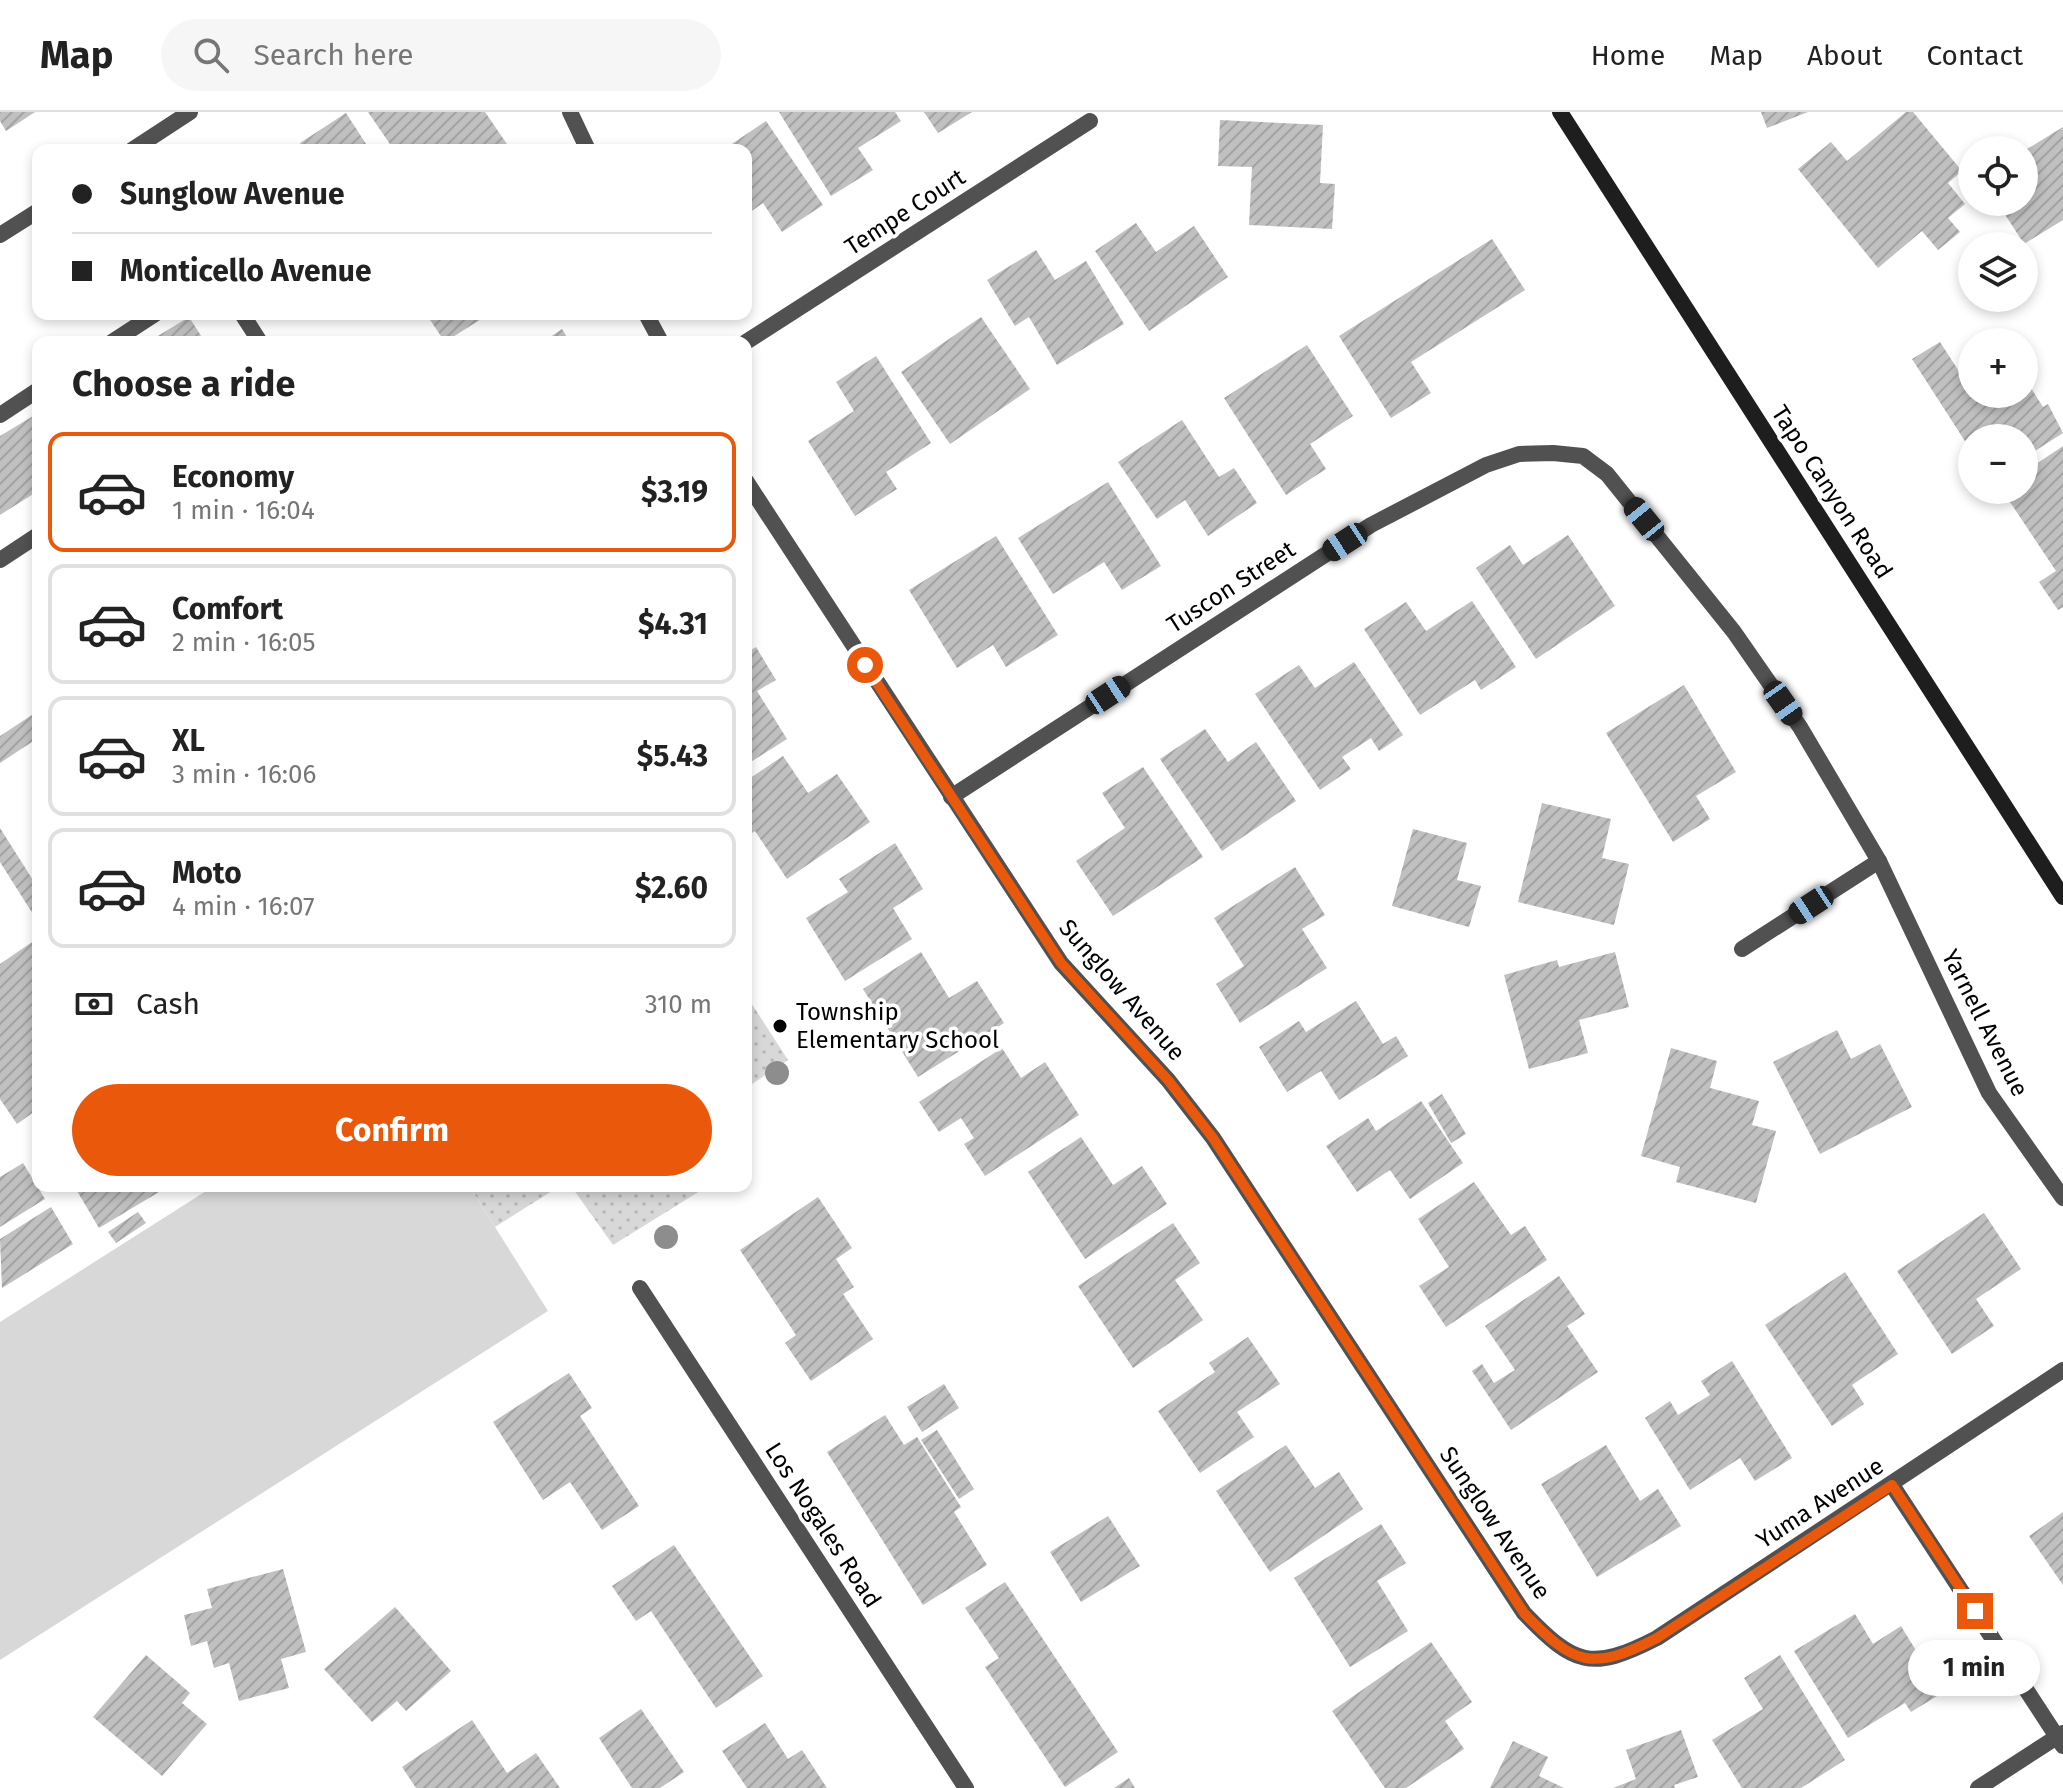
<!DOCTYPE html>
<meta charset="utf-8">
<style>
body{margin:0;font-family:"Fira Sans",sans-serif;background:#f6f6f6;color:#222;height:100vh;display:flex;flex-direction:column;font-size:30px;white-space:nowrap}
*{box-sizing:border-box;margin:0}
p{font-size:26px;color:#767676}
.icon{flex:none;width:44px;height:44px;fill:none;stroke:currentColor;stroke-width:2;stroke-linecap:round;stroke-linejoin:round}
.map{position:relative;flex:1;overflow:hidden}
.details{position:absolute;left:32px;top:224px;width:720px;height:856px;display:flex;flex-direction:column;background:#fff;border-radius:16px;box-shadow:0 4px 12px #0003}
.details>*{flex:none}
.top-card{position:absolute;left:32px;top:32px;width:720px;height:176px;border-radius:16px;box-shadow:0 4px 12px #0003;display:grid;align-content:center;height:176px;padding:0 40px;background:#fff}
.controls{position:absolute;left:1958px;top:24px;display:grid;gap:16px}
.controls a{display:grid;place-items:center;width:80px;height:80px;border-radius:50%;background:#fff;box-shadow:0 4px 12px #0003;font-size:40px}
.end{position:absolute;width:36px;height:36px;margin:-18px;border:10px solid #ea580c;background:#fff;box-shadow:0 0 0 4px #fff}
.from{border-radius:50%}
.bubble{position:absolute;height:56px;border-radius:28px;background:#fff;box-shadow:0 4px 12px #0003;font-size:26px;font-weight:700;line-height:56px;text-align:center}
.car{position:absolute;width:24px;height:48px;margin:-24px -12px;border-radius:10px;box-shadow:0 0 6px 2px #0007;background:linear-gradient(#222 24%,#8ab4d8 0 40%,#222 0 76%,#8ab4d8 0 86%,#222 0)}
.top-card b{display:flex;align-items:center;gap:28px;height:76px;font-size:30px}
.top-card b+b{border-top:2px solid #e0e0e0}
.top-card i{width:20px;height:20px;background:#222}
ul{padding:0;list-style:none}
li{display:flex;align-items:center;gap:24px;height:120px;margin:0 16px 12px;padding:0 24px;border:4px solid #e0e0e0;border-radius:16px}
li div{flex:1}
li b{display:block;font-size:30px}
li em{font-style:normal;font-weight:700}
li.on{border-color:#ea580c}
li>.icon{width:72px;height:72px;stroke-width:1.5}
h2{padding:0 40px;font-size:36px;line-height:96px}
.pay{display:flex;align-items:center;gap:20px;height:88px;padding:0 40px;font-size:30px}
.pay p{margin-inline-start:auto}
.cta{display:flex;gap:16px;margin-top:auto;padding:16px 40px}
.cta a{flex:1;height:92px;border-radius:48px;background:#ea580c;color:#fff;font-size:32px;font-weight:700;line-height:92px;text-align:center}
header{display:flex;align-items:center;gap:48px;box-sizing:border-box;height:112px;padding:0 40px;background:#fff;border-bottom:2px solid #e0e0e0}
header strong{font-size:38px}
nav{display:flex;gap:44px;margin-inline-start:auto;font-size:28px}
.search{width:560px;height:72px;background:#f6f6f6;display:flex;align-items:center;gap:20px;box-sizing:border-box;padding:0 28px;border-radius:44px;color:#767676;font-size:30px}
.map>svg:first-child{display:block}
.park{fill:url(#park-dots)}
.pitch{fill:#d8d8d8}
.building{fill:url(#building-hatch)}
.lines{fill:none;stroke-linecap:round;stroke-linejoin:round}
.service{stroke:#515151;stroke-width:16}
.minor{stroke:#515151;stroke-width:16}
.tertiary{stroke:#515151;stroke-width:16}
.secondary{stroke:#1e1e1e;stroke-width:16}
.tree{fill:#8d8d8d}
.route{stroke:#ea580c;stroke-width:10}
.poi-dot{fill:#000;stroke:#fff;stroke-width:3}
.labels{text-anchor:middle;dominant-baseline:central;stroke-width:7;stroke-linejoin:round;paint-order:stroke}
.street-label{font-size:24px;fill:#000;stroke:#fff}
.poi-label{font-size:24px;fill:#000;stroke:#fff;text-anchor:start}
</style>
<header>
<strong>Map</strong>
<div class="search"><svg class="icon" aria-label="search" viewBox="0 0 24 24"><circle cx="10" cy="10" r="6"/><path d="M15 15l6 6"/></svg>Search here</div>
<nav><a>Home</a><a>Map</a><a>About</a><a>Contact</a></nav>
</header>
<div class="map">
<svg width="2063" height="1676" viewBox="0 0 2063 1676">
<defs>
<pattern id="park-dots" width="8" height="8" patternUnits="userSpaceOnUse" patternTransform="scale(2)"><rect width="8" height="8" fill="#d8d8d8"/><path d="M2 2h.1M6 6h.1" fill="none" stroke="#b8b8b8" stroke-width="1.8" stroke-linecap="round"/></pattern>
<pattern id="building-hatch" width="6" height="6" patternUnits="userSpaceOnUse" patternTransform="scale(2)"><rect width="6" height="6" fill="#c0c0c0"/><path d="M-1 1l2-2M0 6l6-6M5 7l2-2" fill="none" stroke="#a3a3a3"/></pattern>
</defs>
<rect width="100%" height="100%" fill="#fff"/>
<g class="park">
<path d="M746,883L788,948L746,976Z"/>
<path d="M469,1074H548L552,1079L495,1115Z"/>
<path d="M571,1074H697L700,1079L613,1133Z"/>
</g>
<path class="pitch" d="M214,1074H469L548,1199L0,1548V1210Z"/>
<g class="building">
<path d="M0,0H35L6,19L0,9Z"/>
<path d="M368,0H485L511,38H394Z"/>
<path d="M779,0H895L901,9L858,36L873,58L831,84Z"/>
<path d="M924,0H972L938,21Z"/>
<path d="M1761,0H1808L1767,16Z"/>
<path d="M1906,0H1913L1962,59L1948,71L1965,92L1948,106L1960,120L1938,138L1922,119L1878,156L1798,57L1831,30L1847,49Z"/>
<path d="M346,1L370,38H304L300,31Z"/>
<path d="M1220,8L1323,13L1320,71L1335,72L1332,117L1249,113L1252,55L1218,54Z"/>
<path d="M766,9L823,93L782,120L763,91L746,103V38H723Z"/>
<path d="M2063,15V108L2024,132L1997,90H2024V39Z"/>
<path d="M1136,111L1156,140L1194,114L1228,165L1149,219L1095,139Z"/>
<path d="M1492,127L1525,178L1411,250L1431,281L1391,306L1339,224Z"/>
<path d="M1036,138L1055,168L1086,149L1124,212L1057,253L1029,205L1015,214L987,168Z"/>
<path d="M426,202H489L445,230Z"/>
<path d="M189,205L205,230H148Z"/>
<path d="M981,205L1030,277L950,332L901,260Z"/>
<path d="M562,217L570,230H543Z"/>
<path d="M1940,230L1962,264L1972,258V282H2024V265L2043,295L2048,292L2063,321L2024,346V326H1972V340L1912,247Z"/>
<path d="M1307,233L1353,304L1310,332L1326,357L1286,383L1224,286Z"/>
<path d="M876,244L931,331L886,360L897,377L855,404L808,329L854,299L836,270Z"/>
<path d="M38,301V379L0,403V324Z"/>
<path d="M1182,308L1219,365L1234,356L1257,391L1208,424L1185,388L1157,407L1118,350Z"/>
<path d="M2063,334V495L2058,498L2039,470L2056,459L2002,378H2024V360Z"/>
<path d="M1108,370L1161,454L1122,478L1104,450L1053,482L1018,426Z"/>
<path d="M1568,423L1615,494L1536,547L1476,456L1510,433L1523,453Z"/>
<path d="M996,424L1058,523L1006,555L993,533L957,556L909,478Z"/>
<path d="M1472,489L1516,555L1481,578L1475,568L1420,603L1364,517L1406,490L1426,519Z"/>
<path d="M756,535L776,568L757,579L787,627L746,653V541Z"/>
<path d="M1354,550L1403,623L1379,639L1371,626L1342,645L1351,657L1320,678L1255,582L1299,553L1315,576Z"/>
<path d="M1684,573L1736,660L1696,684L1710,707L1673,730L1606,621Z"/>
<path d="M38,599V626L0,651V624Z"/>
<path d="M1205,617L1228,650L1256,630L1296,689L1222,739L1160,647Z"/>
<path d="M783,644L808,681L837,662L870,710L787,767L755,719L746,725V669Z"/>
<path d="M1143,655L1203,745L1113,804L1076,749L1125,716L1102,681Z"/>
<path d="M1542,691L1611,707L1602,746L1629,752L1614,813L1518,790Z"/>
<path d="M0,716L38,776V810L0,750Z"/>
<path d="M1413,717L1467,731L1457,768L1481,774L1469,815L1392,794Z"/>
<path d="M895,731L923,777L893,796L912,827L845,869L806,806L848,780L839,767Z"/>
<path d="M1295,755L1325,803L1302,817L1327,856L1240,911L1216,872L1244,854L1214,806Z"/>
<path d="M38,826V997L17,1012L0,987V852Z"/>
<path d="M921,840L949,886L977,869L1004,911L918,965L863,877Z"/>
<path d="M1615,840L1629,895L1579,908L1588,941L1529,957L1504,863L1557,848L1559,855Z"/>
<path d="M1356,889L1383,932L1396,924L1408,944L1339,988L1321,959L1287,980L1259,935L1299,909L1306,920Z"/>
<path d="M1837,918L1851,947L1880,932L1912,995L1820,1042L1773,950Z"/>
<path d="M1002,936L1021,966L1045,950L1079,1003L985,1064L964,1032L974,1026L961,1006L939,1020L919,990Z"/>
<path d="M1671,936L1717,949L1710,976L1759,989L1752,1013L1776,1019L1756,1091L1676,1070L1680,1055L1641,1044Z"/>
<path d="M1442,982L1466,1022L1451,1031L1428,991Z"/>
<path d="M1421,989L1463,1051L1410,1087L1390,1058L1357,1080L1326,1034L1368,1006L1376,1019Z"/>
<path d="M1081,1025L1113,1073L1142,1054L1167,1092L1085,1147L1028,1060Z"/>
<path d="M23,1051L45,1087L0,1115V1065Z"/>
<path d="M1474,1070L1511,1123L1525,1114L1547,1148L1446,1215L1419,1174L1449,1155L1418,1107Z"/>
<path d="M86,1074H169L99,1116L77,1079Z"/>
<path d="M818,1085L852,1136L836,1147L854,1175L843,1182L873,1227L811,1269L785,1231L796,1223L740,1138Z"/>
<path d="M51,1095L73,1132L2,1176L0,1127Z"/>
<path d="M138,1100L146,1111L116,1131L108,1120Z"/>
<path d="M1984,1101L2021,1157L1976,1187L1994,1214L1952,1242L1897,1159Z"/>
<path d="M1173,1111L1200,1151L1175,1168L1203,1208L1133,1256L1078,1174Z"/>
<path d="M1845,1160L1898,1242L1852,1273L1864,1292L1832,1314L1765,1213Z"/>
<path d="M1559,1164L1585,1202L1567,1214L1598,1260L1511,1318L1472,1259L1482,1252L1494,1271L1515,1258L1485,1214Z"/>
<path d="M1248,1225L1280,1272L1237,1300L1254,1325L1200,1361L1158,1299L1215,1260L1209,1251Z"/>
<path d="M1732,1249L1792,1346L1755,1369L1740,1346L1690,1378L1645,1306L1670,1289L1678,1303L1710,1283L1701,1269Z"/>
<path d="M569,1261L592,1296L580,1304L639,1394L602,1418L570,1370L543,1388L493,1310Z"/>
<path d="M944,1272L959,1296L922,1320L907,1295Z"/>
<path d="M885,1303L904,1333L917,1325L961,1395L954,1400L987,1453L923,1493L827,1340Z"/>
<path d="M937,1318L974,1377L959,1387L921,1328Z"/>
<path d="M1286,1333L1315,1376L1339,1360L1363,1397L1270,1460L1216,1379Z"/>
<path d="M1606,1333L1640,1389L1658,1377L1681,1414L1597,1465L1541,1372Z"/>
<path d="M2063,1400V1473L2029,1424Z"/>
<path d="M1108,1404L1140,1454L1081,1490L1050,1440Z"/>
<path d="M1381,1412L1406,1451L1377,1469L1408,1519L1350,1555L1294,1466Z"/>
<path d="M674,1433L763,1564L716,1596L651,1499L636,1509L612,1474Z"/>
<path d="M283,1457L306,1540L281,1547L289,1576L239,1589L229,1551L214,1556L207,1529L191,1534L184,1503L212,1496L207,1477Z"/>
<path d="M1005,1470L1118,1640L1065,1675L985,1555L999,1546L965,1496Z"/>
<path d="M395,1495L451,1559L406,1599L397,1589L372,1610L324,1557Z"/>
<path d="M1855,1502L1873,1532L1901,1514L1942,1581L1911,1600L1905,1591L1848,1626L1794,1539Z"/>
<path d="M1431,1530L1472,1590L1445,1609L1464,1637L1406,1676H1385L1332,1599Z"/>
<path d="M146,1543L190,1581L182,1591L207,1612L162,1664L93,1605Z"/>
<path d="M1780,1543L1845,1648L1801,1676H1742L1712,1628L1763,1597L1744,1566Z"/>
<path d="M641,1597L684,1660L660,1676H632L599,1626Z"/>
<path d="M472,1608L507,1661L536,1641L560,1676H416L402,1655Z"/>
<path d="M765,1611L788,1647L802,1638L827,1676H747L722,1639Z"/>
<path d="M1681,1618L1698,1665L1674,1673L1675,1676H1613L1636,1667L1626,1638Z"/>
<path d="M1513,1629L1548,1645L1539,1664L1564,1676H1490Z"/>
<path d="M1129,1666L1135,1676H1114Z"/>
</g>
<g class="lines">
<g class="service">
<path d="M242,202L260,230"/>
<path d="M112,230L155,202"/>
<path d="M0,303L38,278"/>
<path d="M0,448L38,423"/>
<path d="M640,1176L966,1676"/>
</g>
<g class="minor">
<path d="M570,0L588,38"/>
<path d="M132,38L190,0"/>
<path d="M0,123L38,99"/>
<path d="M646,202L661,230"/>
<path d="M746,230L1090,9"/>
<path d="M746,369L1061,851L1168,968L1213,1026L1524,1501C1574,1553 1591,1560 1657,1526L2063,1258"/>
<path d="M951,685L1371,413L1486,353L1519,342L1553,341L1583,344L1607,362L1734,520L1800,615L1879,749L1989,981L2063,1086"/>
<path d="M1742,837L1879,749"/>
<path d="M1892,1373L2063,1634"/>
</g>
<path class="tertiary" d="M1978,1676L2063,1621"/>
<path class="secondary" d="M1560,0L2063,785"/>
</g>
<g class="tree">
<circle cx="777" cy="961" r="12"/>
<circle cx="666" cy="1125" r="12"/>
</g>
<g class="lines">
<path class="route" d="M865,553L1061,851L1168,968L1213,1026L1524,1501C1574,1553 1591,1560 1657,1526L1892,1373L1975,1499"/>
</g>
<circle class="poi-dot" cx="780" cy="914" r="8"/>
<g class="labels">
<g class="street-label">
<text transform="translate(905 100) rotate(-33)">Tempe Court</text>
<text transform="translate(1832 380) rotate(57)">Tapo Canyon Road</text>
<text transform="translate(1231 475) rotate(-33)">Tuscon Street</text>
<text transform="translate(1122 878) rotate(49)">Sunglow Avenue</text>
<text transform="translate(1985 911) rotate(63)">Yarnell Avenue</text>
<text transform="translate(1820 1391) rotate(-33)">Yuma Avenue</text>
<text transform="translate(1495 1411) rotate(56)">Sunglow Avenue</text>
<text transform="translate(823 1413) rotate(57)">Los Nogales Road</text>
</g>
<g class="poi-label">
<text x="796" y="900">Township<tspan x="796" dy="28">Elementary School</tspan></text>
</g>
</g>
</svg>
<div class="controls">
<a><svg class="icon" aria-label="locate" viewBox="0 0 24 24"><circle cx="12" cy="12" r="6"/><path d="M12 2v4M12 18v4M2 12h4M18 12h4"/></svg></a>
<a><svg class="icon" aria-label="layers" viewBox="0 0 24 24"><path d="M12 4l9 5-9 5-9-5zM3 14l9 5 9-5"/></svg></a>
<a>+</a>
<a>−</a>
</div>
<i class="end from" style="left:865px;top:553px"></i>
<i class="end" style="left:1975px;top:1499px"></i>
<div class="bubble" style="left:1908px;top:1528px;width:132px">1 min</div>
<i class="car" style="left:1644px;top:407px;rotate:321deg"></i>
<i class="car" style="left:1345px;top:430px;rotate:237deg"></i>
<i class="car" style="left:1108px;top:583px;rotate:57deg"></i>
<i class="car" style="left:1783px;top:591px;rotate:145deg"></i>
<i class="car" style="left:1811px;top:793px;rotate:237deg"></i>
<div class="top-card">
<b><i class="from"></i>Sunglow Avenue</b>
<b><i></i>Monticello Avenue</b>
</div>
<section class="details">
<h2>Choose a ride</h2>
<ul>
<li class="on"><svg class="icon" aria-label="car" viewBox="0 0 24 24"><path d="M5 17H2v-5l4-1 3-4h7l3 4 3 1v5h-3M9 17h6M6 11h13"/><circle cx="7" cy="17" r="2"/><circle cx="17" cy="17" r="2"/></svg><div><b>Economy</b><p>1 min · 16:04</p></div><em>$3.19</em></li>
<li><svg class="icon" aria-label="car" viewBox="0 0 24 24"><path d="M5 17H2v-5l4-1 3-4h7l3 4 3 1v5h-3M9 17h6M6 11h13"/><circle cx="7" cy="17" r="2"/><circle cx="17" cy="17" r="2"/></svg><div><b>Comfort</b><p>2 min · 16:05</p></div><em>$4.31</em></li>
<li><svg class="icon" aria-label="car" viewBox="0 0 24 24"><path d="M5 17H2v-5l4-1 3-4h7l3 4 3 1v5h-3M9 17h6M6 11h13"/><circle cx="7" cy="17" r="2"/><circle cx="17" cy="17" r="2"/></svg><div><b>XL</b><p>3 min · 16:06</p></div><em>$5.43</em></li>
<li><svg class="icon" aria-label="car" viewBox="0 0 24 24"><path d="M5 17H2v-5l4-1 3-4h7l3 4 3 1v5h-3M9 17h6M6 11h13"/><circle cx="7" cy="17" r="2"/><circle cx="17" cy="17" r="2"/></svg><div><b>Moto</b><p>4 min · 16:07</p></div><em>$2.60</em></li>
</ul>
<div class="pay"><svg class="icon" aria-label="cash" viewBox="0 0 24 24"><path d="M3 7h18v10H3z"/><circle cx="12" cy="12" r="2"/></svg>Cash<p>310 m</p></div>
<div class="cta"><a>Confirm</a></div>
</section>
</div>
